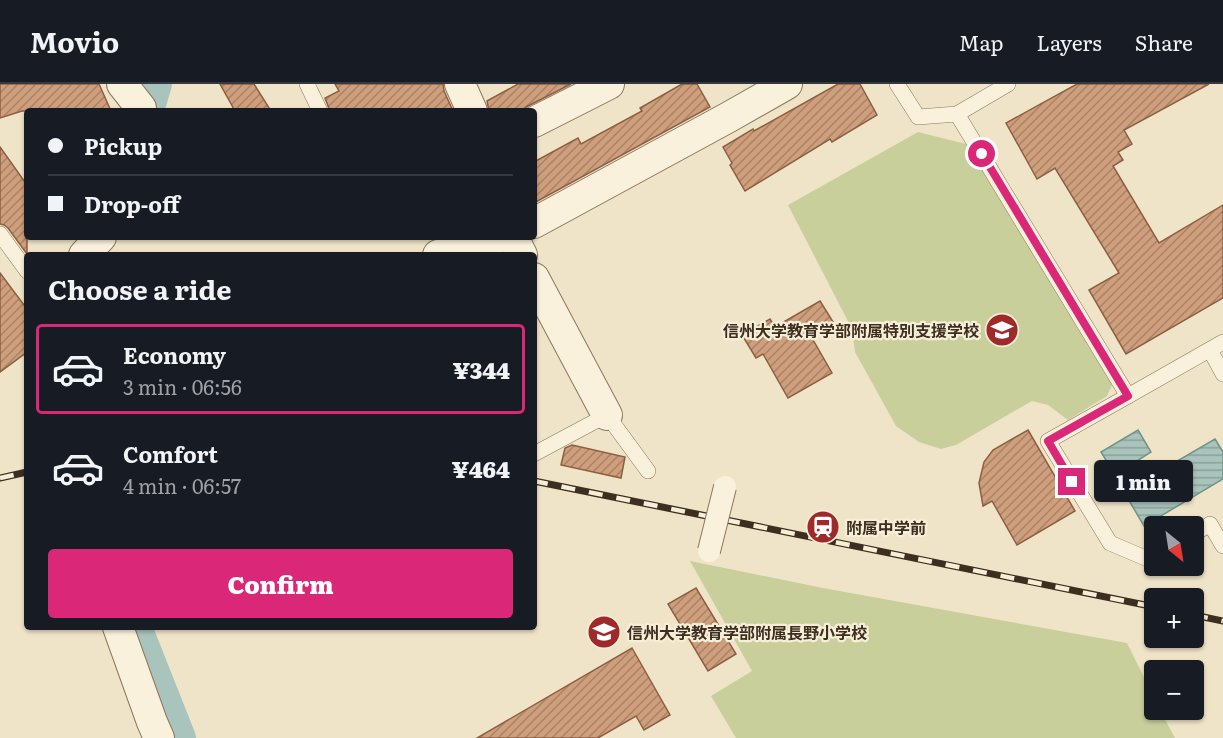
<!DOCTYPE html>
<meta charset="utf-8">
<style>
body{margin:0;font-family:Literata,"Noto Sans JP",serif;background:#20242c;color:#f1f3f6;height:100vh;display:flex;flex-direction:column;font-size:22px;white-space:nowrap}
*{box-sizing:border-box;margin:0}
p{font-size:20px;color:#9ea1a6}
.icon{flex:none;width:33px;height:33px;fill:none;stroke:currentColor;stroke-width:2;stroke-linecap:round;stroke-linejoin:round}
.map{position:relative;flex:1;overflow:hidden}
.drawer{position:absolute;left:24px;top:168px;width:513px;height:378px;display:flex;flex-direction:column;background:#171b24;border-radius:6px;box-shadow:0 2px 4px #0004}
.drawer>*{flex:none}
.banner{position:absolute;left:24px;top:24px;width:513px;height:132px;border-radius:6px;box-shadow:0 2px 4px #0004;display:grid;align-content:center;height:132px;padding:0 24px;background:#171b24}
.needle{width:39px;rotate:150deg}
.tools{position:absolute;left:1144px;top:432px;display:grid;gap:12px}
.tools a{display:grid;place-items:center;width:60px;height:60px;border-radius:6px;background:#171b24;box-shadow:0 2px 4px #0004;font-size:30px}
.end{position:absolute;width:27px;height:27px;margin:-14px;border:8px solid #db2777;background:#fff;box-shadow:0 0 0 3px #fff}
.from{border-radius:50%}
.bubble{position:absolute;height:42px;border-radius:6px;background:#171b24;box-shadow:0 2px 4px #0004;font-size:20px;font-weight:800;line-height:42px;text-align:center}
.banner b{display:flex;align-items:center;gap:21px;height:57px;font-size:22px}
.banner b+b{border-top:2px solid #363941}
.banner i{width:15px;height:15px;background:#f1f3f6}
ul{padding:0;list-style:none}
li{display:flex;align-items:center;gap:18px;height:90px;margin:0 12px 9px;padding:0 12px;border:3px solid transparent;border-radius:6px}
li div{flex:1}
li b{display:block;font-size:22px}
li em{font-style:normal;font-weight:800}
li.selected{border-color:#db2777}
li>.icon{width:54px;height:54px;stroke-width:1.5}
h2{padding:0 24px;font-size:27px;line-height:72px}
.button{display:flex;gap:12px;margin-top:auto;padding:12px 24px}
.button a{flex:1;height:69px;border-radius:6px;background:#db2777;color:#fff;font-size:24px;font-weight:800;line-height:69px;text-align:center}
header{display:flex;align-items:center;gap:36px;box-sizing:border-box;height:84px;padding:0 30px;background:#171b24;border-bottom:2px solid #363941}
header strong{font-size:28px}
nav{display:flex;gap:33px;margin-inline-start:auto;font-size:21px}
.map>svg:first-child{display:block}
.green{fill:#c9cf9b}
.water{fill:url(#water-rules);stroke:#6f938a;stroke-width:1.5}
.lines{fill:none;stroke-linecap:round;stroke-linejoin:round}
.canal{stroke:#a9c4bc;stroke-width:30}
.building{fill:url(#building-hatch);stroke:#8d5f41;stroke-width:1.5}
.service-casing{stroke:#8d765c;stroke-width:16}
.minor-casing{stroke:#8d765c;stroke-width:32}
.service{stroke:#faf1dc;stroke-width:15}
.minor{stroke:#faf1dc;stroke-width:30}
.rail-casing{stroke:#3d2e20;stroke-width:7}
.rail{stroke:#f7eed8;stroke-width:4.5;stroke-dasharray:14;stroke-linecap:butt}
.pedestrian-bridge-casing{stroke:#8d765c;stroke-width:24;stroke-linecap:butt}
.pedestrian-bridge{stroke:#faf1dc;stroke-width:22}
.route{stroke:#db2777;stroke-width:8}
.labels{text-anchor:middle;dominant-baseline:central;stroke-width:4.5;stroke-linejoin:round;paint-order:stroke}
.poi-label{font-size:16px;font-weight:bold;fill:#3d2e20;stroke:#f7eed8;text-anchor:start}
</style>
<header>
<strong>Movio</strong>
<nav><a>Map</a><a>Layers</a><a>Share</a></nav>
</header>
<div class="map">
<svg width="1223" height="654" viewBox="0 0 1223 654">
<defs>
<pattern id="water-rules" width="6" height="5" patternUnits="userSpaceOnUse" patternTransform="scale(1.5)"><rect width="6" height="5" fill="#a9c4bc"/><path d="M0 2.5h6" fill="none" stroke="#8ba098"/></pattern>
<pattern id="building-hatch" width="6" height="6" patternUnits="userSpaceOnUse" patternTransform="scale(1.5)"><rect width="6" height="6" fill="#cf9f7d"/><path d="M-1 1l2-2M0 6l6-6M5 7l2-2" fill="none" stroke="#a98266"/></pattern>
</defs>
<rect width="100%" height="100%" fill="#f0e4c8"/>
<g class="green">
<path d="M918,48L966,60L1112,301L1107,312L1068,336L1048,321L1032,317L956,361L941,365L919,358L896,342L855,268L852,245L788,121Z"/>
<path d="M690,477L823,504L1127,559L1155,615V626H1160L1175,654H736L711,612L752,587Z"/>
</g>
<g class="water">
<path d="M1138,346L1151,368L1115,391L1101,368Z"/>
<path d="M1215,355L1223,368V395L1144,442L1124,408Z"/>
</g>
<g class="lines">
<g class="canal">
<path d="M149,27L157,0"/>
<path d="M137,543L181,654"/>
</g>
</g>
<g class="building">
<path d="M0,0H99L111,27H22L0,34Z"/>
<path d="M220,0H254L271,27H235Z"/>
<path d="M335,0H443L444,7L453,27H330L325,14L339,7Z"/>
<path d="M518,0H571L526,23L521,27H489L487,17Z"/>
<path d="M682,0H697L710,23L534,119V78L578,54L581,60L642,27L640,24Z"/>
<path d="M838,0H860L877,31L832,58L830,55L745,107L730,81L732,79L723,63L753,45L754,47Z"/>
<path d="M1077,0H1209L1124,46L1132,60L1118,68L1123,76L1113,82L1159,159L1223,121V214L1126,270L1089,206L1119,189L1055,84L1037,95L1006,39Z"/>
<path d="M0,63L27,101V170L8,144L4,141L0,140Z"/>
<path d="M0,189L27,225V268L0,288Z"/>
<path d="M820,217L835,241L812,254L832,289L788,314L763,270L756,274L742,251L770,235L775,243Z"/>
<path d="M1028,346L1075,427L1017,461L992,417L983,422L979,399L984,378L993,366Z"/>
<path d="M572,361L625,373L621,394L561,381L565,364Z"/>
<path d="M696,504L736,570L708,587L668,520Z"/>
<path d="M632,564L670,631L644,646L636,632L598,654H477Z"/>
</g>
<g class="lines">
<defs>
<g id="service">
<path d="M307,0L320,27"/>
<path d="M897,0L918,33L957,30L1008,0"/>
<path d="M957,30L1128,312L1223,258"/>
<path d="M0,150L27,187"/>
<path d="M1210,266L1223,290"/>
<path d="M1128,312L1048,357L1110,459L1150,476L1155,473"/>
<path d="M534,370L607,331L648,387"/>
<path d="M1194,450L1210,440L1223,462"/>
</g>
<g id="minor">
<path d="M122,0L141,24"/>
<path d="M460,0L472,27"/>
<path d="M534,38L609,0"/>
<path d="M534,139L729,33L787,0"/>
<path d="M513,153L522,171"/>
<path d="M84,171L101,153"/>
<path d="M438,171L474,158L501,153"/>
<path d="M534,194L607,331"/>
<path d="M118,543L152,638L159,654"/>
</g>
</defs>
<use href="#service" class="service-casing"/>
<use href="#minor" class="minor-casing"/>
<use href="#service" class="service"/>
<use href="#minor" class="minor"/>
<defs>
<g id="rail">
<path d="M0,394L27,388"/>
<path d="M534,397L1155,523"/>
<path d="M1194,531L1223,537"/>
</g>
</defs>
<use href="#rail" class="rail-casing"/>
<use href="#rail" class="rail"/>
<defs>
<path id="pedestrian-bridge" d="M709,467L725,403"/>
</defs>
<use href="#pedestrian-bridge" class="pedestrian-bridge-casing"/>
<use href="#pedestrian-bridge" class="pedestrian-bridge"/>
</g>
<g class="lines">
<path class="route" d="M982,70L1128,312L1048,357L1072,398"/>
</g>
<defs>
<symbol id="school-disc" viewBox="-11 -11 22 22"><circle r="9.5" fill="#9e2a2b" stroke="#f7eed8"/><path d="M0-5L7-2L0 1L-7-2ZM-4 1L0 2.5L4 1V4Q0 6-4 4Z" fill="#fff"/></symbol>
<symbol id="station-disc" viewBox="-11 -11 22 22"><circle r="9.5" fill="#9e2a2b" stroke="#f7eed8"/><path d="M-3-6H3Q5-6 5-4V2Q5 4 3 4L4.5 6H3L1.5 4h-3L-3 6H-4.5L-3 4Q-5 4-5 2V-4Q-5-6-3-6ZM-3.5-4v3h7v-3ZM-3.5 1v1.5H-2V1ZM2 1v1.5H3.5V1Z" fill="#fff"/></symbol>
</defs>
<g fill-rule="evenodd">
<use href="#school-disc" x="983" y="227" width="38" height="38"/>
<use href="#station-disc" x="804" y="424" width="38" height="38"/>
<use href="#school-disc" x="585" y="529" width="38" height="38"/>
</g>
<g class="labels">
<g class="poi-label">
<text x="979" y="246" text-anchor="end">信州大学教育学部附属特別支援学校</text>
<text x="846" y="443">附属中学前</text>
<text x="627" y="548">信州大学教育学部附属長野小学校</text>
</g>
</g>
</svg>
<div class="tools">
<a><svg class="needle" viewBox="-14 -14 28 28"><path d="M0-13l5 13h-10z" fill="#e53935"/><path d="M0 13l5-13h-10z" fill="#9ea1a6"/></svg></a>
<a>+</a>
<a>−</a>
</div>
<i class="end from" style="left:982px;top:70px"></i>
<i class="end" style="left:1072px;top:398px"></i>
<div class="bubble" style="left:1094px;top:376px;width:99px">1 min</div>
<div class="banner">
<b><i class="from"></i>Pickup</b>
<b><i></i>Drop-off</b>
</div>
<section class="drawer">
<h2>Choose a ride</h2>
<ul>
<li class="selected"><svg class="icon" aria-label="car" viewBox="0 0 24 24"><path d="M5 17H2v-5l4-1 3-4h7l3 4 3 1v5h-3M9 17h6M6 11h13"/><circle cx="7" cy="17" r="2"/><circle cx="17" cy="17" r="2"/></svg><div><b>Economy</b><p>3 min · 06:56</p></div><em>¥344</em></li>
<li><svg class="icon" aria-label="car" viewBox="0 0 24 24"><path d="M5 17H2v-5l4-1 3-4h7l3 4 3 1v5h-3M9 17h6M6 11h13"/><circle cx="7" cy="17" r="2"/><circle cx="17" cy="17" r="2"/></svg><div><b>Comfort</b><p>4 min · 06:57</p></div><em>¥464</em></li>
</ul>
<div class="button"><a>Confirm</a></div>
</section>
</div>
